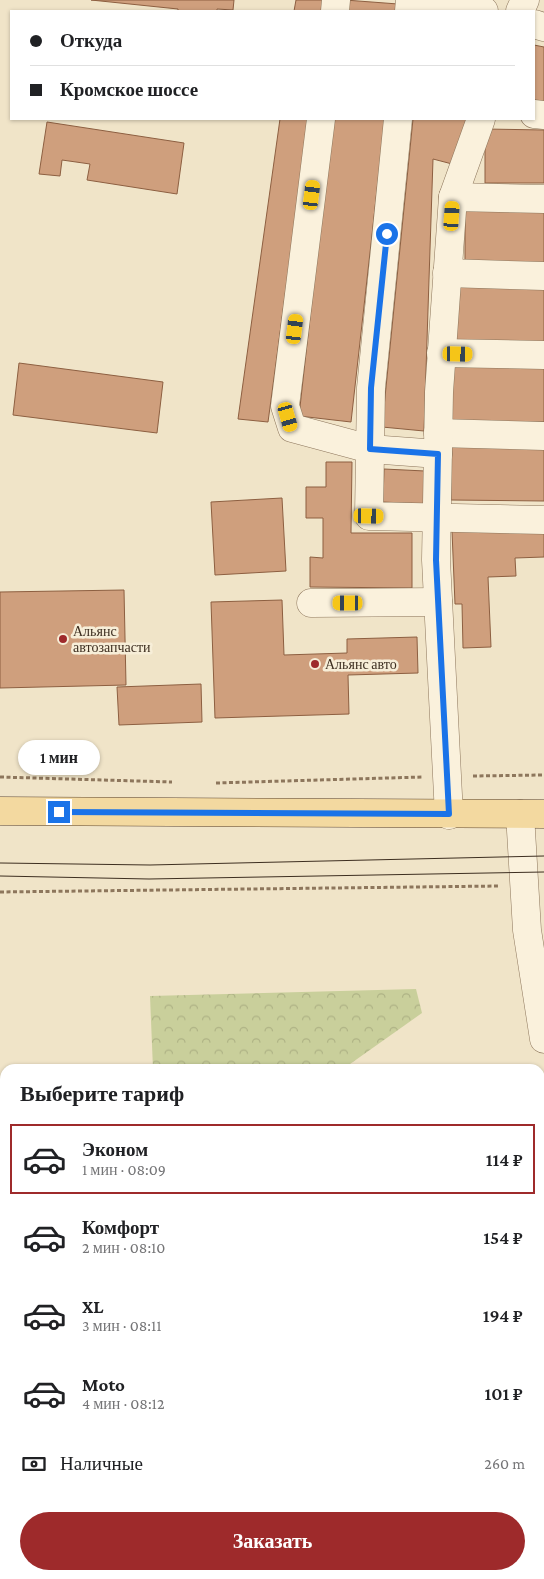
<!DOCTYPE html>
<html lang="ru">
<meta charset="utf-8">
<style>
body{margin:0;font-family:"Crimson Pro",serif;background:#f2f2f2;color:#202124;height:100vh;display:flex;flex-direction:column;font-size:19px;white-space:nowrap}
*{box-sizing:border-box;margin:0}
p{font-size:16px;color:#757577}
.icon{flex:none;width:28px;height:28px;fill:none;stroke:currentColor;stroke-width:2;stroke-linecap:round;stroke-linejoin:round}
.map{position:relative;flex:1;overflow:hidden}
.sheet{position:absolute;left:0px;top:1064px;width:545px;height:516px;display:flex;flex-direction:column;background:#fff;border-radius:15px 15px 0 0;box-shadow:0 1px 4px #0004}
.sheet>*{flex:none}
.hud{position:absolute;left:10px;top:10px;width:525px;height:110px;border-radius:0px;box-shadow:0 1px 4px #0004;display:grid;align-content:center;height:110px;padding:0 20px;background:#fff}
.end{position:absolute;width:22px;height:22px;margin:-11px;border:6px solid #1a73e8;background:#fff;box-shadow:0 0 0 2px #fff}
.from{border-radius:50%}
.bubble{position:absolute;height:35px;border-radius:18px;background:#fff;box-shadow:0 1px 4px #0004;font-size:16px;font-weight:600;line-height:35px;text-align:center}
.car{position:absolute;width:15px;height:30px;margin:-15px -8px;border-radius:6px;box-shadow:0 0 4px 1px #0007;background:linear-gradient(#f5c518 24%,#345 0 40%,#f5c518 0 76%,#345 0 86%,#f5c518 0)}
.hud b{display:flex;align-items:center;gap:18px;height:48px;font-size:19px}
.hud b+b{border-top:1px solid #e0e0e0}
.hud i{width:12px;height:12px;background:#202124}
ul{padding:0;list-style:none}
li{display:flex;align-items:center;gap:15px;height:70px;margin:0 10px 8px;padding:0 10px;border:2px solid transparent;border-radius:0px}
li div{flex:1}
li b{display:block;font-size:19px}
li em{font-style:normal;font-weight:600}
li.active{border-color:#9e2a2b}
li>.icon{width:45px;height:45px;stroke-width:1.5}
h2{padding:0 20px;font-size:22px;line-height:60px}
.pay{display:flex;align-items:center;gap:12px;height:55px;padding:0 20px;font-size:19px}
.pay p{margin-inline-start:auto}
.cta{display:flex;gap:10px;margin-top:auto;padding:10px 20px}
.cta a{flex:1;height:58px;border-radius:30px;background:#9e2a2b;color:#fff;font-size:20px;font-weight:600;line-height:58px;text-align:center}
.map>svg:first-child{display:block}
.forest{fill:url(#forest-crowns)}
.building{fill:#cf9f7d;stroke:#8d5f41}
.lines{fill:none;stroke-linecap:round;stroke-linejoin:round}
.minor-casing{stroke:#8d765c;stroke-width:29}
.major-casing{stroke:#5b4430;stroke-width:29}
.path{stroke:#8d765c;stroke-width:3;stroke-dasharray:4 2.5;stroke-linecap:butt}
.minor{stroke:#faf1dc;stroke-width:28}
.major{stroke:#f3d9a0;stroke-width:28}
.tram{stroke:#3d2e20;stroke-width:1}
.rail{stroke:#3d2e20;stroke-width:4;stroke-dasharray:9 9;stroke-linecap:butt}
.route{stroke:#1a73e8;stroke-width:6}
.poi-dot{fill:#9e2a2b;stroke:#f7eed8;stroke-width:2}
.labels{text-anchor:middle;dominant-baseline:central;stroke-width:5;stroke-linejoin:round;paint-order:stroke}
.poi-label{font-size:14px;fill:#3d2e20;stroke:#f7eed8;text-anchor:start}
</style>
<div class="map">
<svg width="544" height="1579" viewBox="0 0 544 1579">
<defs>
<pattern id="forest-crowns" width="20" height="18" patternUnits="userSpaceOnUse" patternTransform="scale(1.25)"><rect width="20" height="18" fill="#c9cf9b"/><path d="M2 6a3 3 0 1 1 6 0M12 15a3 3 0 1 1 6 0" fill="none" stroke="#aeb285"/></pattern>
</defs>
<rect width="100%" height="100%" fill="#f0e4c8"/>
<path class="forest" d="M416,989L422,1013L343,1069H153L150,996Z"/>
<g class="building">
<path d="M91,0H234L233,10L217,9V11H178V9Z"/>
<path d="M296,0H326L324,11H294Z"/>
<path d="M345,0L398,4L397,11H344Z"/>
<path d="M534,45L544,47V102L534,100Z"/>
<path d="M280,119H309L268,422L238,419Z"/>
<path d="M332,119H385L351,422L299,416Z"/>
<path d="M413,119H471L456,165L433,159L424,431L382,427Z"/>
<path d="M47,122L184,143L177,194L87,180L90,164L62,160L60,176L39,174Z"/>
<path d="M485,129L544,130V183H485Z"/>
<path d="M465,208L544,209V263H465Z"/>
<path d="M453,287L544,289V342L453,340Z"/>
<path d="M19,363L163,382L157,433L13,415Z"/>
<path d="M451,367L544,368V422L451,421Z"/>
<path d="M451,447L544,449V501L451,500Z"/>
<path d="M326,462H352L351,533H412V588L310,587V557L323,558V518H306V487H326Z"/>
<path d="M384,469L425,471L424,504L383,502Z"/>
<path d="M282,498L286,571L215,575L211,502Z"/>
<path d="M544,528V557L515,558L516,576L488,577L491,647L463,648L462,604H455L452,531Z"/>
<path d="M124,590L126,685L0,688V592Z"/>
<path d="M282,600L284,655L347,653V639L417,637L418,673L348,675L349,714L215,718L211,602Z"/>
<path d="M201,684L202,722L119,725L117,687Z"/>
<path d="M540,1143L544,1145V1205L540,1209Z"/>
<path d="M540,1446H544V1579H427V1575H540Z"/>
<rect x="163" y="1575" width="72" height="4"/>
<rect x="235" y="1575" width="145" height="4"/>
</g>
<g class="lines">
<defs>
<g id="minor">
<path d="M430,0L484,11"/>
<path d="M335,11L336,0"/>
<path d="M409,11L410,0"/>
<path d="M520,11L525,0"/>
<path d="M534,24L544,27"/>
<path d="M534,114L544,115"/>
<path d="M321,119L285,406L292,428L370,449L438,454"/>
<path d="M398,119L371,388L369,516L544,520"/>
<path d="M453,197L544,199"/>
<path d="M447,273L544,276"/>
<path d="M441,353L544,355"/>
<path d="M438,433L544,436"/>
<path d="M311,603L438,602"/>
<path d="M520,814L527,930L544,1039"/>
<path d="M449,815L436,560L439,392L453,197L481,119"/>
<path d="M0,1513L5,1516"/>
<path d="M107,1575L113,1579"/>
</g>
<path id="major" d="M0,811L544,814"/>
</defs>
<use href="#minor" class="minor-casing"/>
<use href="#major" class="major-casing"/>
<g class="path">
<path d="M473,776L544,775"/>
<path d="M0,777L172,782"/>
<path d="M216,783L422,777"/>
<path d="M0,892L498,886"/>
</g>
<use href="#minor" class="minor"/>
<use href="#major" class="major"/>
<g class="tram">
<path d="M0,863L150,865L544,856"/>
<path d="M0,876L149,879L544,872"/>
</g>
<g class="rail">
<path d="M0,1569L5,1571"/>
<path d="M14,1575L22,1579"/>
</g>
</g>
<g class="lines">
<path class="route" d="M59,812L449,814L436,560L438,454L370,449L371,388L387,234"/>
</g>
<g class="poi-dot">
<circle cx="63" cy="639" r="5"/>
<circle cx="315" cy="664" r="5"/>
</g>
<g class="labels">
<g class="poi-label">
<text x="73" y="631">Альянс<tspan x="73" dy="16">автозапчасти</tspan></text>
<text x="325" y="664">Альянс авто</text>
</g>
</g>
</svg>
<i class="end from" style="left:387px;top:234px"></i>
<i class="end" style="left:59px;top:812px"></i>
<div class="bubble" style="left:18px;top:740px;width:82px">1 мин</div>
<i class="car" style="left:312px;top:195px;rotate:7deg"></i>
<i class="car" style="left:452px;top:216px;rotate:4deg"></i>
<i class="car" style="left:295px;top:329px;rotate:7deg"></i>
<i class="car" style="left:458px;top:354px;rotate:91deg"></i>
<i class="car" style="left:288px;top:417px;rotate:164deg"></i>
<i class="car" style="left:369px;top:516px;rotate:91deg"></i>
<i class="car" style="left:348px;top:603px;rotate:270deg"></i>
<div class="hud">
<b><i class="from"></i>Откуда</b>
<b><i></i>Кромское шоссе</b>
</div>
<section class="sheet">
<h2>Выберите тариф</h2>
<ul>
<li class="active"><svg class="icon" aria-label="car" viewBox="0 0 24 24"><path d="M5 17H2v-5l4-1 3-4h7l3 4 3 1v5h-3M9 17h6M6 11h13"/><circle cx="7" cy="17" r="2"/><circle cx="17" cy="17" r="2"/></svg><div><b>Эконом</b><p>1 мин · 08:09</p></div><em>114 ₽</em></li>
<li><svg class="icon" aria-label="car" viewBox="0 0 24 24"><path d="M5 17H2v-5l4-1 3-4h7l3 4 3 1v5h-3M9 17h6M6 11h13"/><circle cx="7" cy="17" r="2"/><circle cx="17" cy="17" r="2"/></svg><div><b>Комфорт</b><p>2 мин · 08:10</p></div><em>154 ₽</em></li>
<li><svg class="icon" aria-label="car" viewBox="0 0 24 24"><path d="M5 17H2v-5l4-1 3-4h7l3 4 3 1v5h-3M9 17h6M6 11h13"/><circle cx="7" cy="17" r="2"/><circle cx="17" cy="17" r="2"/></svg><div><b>XL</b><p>3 мин · 08:11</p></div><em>194 ₽</em></li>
<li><svg class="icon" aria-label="car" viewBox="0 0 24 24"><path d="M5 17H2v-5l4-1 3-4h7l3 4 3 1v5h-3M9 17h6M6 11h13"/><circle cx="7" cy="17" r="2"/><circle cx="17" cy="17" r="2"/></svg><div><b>Moto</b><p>4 мин · 08:12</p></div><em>101 ₽</em></li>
</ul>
<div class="pay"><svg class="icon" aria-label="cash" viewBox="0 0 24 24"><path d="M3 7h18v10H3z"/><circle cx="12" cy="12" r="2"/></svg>Наличные<p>260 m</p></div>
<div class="cta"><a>Заказать</a></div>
</section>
</div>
